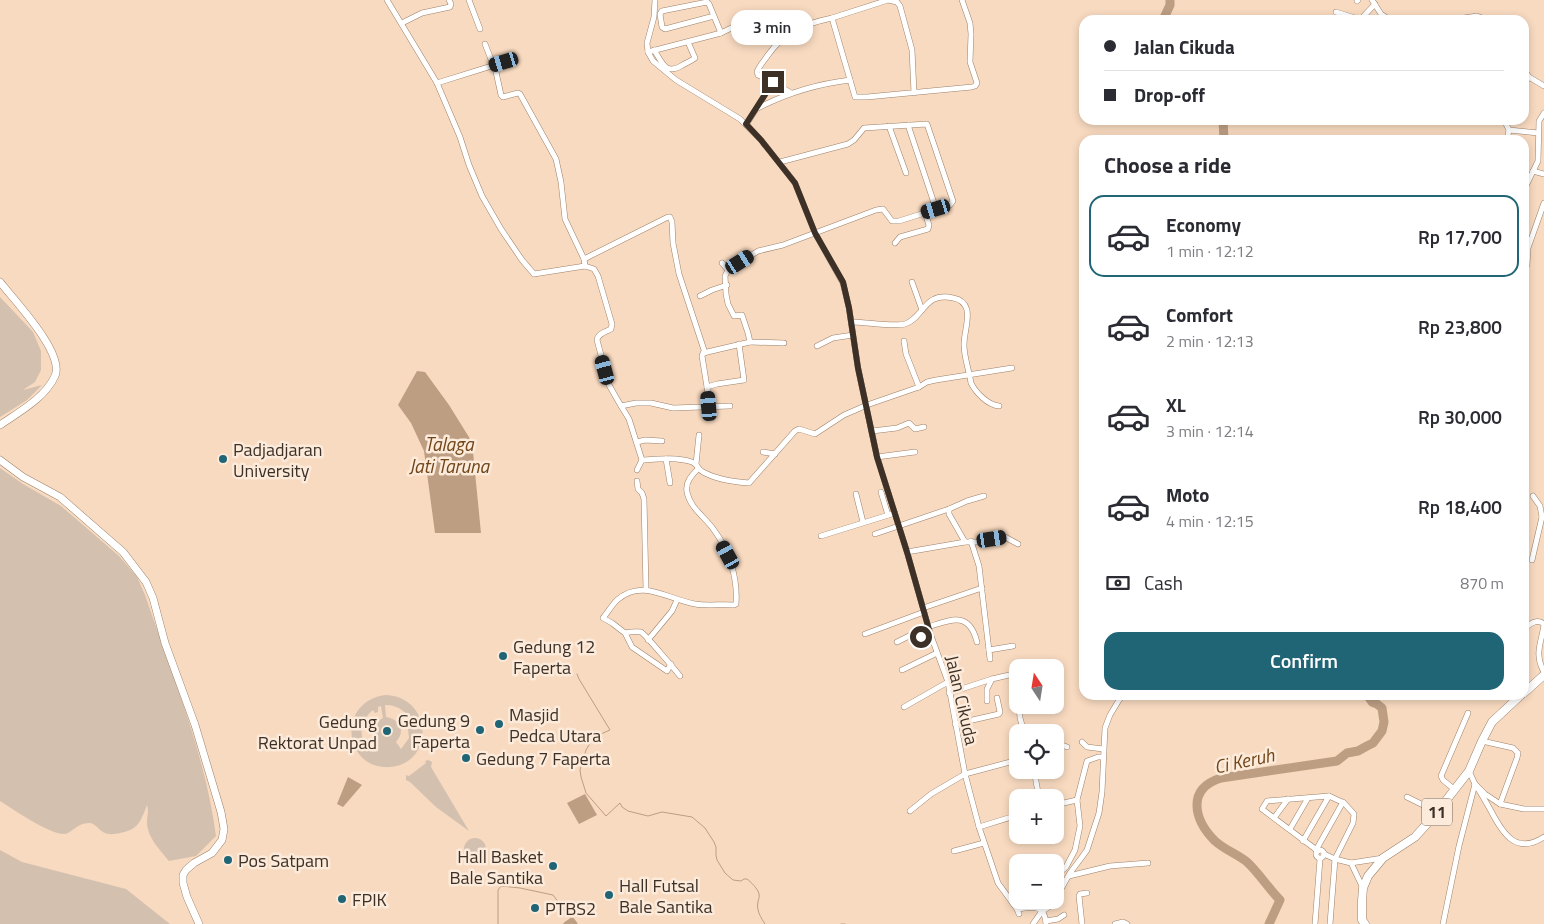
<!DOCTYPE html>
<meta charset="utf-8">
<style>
body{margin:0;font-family:"Titillium Web",sans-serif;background:#f7f7f7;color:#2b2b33;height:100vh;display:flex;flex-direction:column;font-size:19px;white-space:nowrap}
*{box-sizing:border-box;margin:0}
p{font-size:16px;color:#7c7c81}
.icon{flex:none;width:28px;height:28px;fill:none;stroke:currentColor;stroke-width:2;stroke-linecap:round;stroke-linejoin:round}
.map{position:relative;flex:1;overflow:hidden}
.side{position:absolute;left:1079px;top:135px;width:450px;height:565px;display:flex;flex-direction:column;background:#fff;border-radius:15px;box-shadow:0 2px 8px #0003}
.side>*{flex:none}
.banner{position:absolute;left:1079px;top:15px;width:450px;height:110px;border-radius:15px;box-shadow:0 2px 8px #0003;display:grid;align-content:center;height:110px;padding:0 25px;background:#fff}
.needle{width:32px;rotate:348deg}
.tools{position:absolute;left:1009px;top:659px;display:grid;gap:10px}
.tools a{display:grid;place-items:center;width:55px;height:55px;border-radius:10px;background:#fff;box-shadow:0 2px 8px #0003;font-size:25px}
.end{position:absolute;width:22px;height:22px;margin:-11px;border:6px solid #3d3127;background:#fff;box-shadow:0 0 0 2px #fff}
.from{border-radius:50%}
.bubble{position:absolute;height:35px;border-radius:15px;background:#fff;box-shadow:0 2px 8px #0003;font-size:16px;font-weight:600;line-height:35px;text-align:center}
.car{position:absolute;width:15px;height:30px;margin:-15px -8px;border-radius:6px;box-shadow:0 0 4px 1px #0007;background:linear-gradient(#222 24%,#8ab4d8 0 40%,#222 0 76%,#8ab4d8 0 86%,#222 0)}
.banner b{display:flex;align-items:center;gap:18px;height:48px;font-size:19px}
.banner b+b{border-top:1px solid #e1e1e2}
.banner i{width:12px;height:12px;background:#2b2b33}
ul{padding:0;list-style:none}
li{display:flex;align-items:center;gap:15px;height:82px;margin:0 10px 8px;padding:0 15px;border:2px solid transparent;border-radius:15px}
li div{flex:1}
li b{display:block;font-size:19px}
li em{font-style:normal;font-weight:600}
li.current{border-color:#1f6575}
li>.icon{width:45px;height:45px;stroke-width:1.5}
h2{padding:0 25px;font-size:22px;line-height:60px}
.pay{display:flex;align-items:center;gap:12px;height:55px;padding:0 25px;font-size:19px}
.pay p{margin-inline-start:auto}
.button{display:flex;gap:10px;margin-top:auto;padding:10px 25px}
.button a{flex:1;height:58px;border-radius:15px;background:#1f6575;color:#fff;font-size:20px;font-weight:600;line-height:58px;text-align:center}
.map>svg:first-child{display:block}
.green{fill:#d4c0af;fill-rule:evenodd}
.water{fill:#bd9e83}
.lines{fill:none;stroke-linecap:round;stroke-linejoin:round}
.stream{stroke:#bd9e83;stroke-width:1}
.canal{stroke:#bd9e83;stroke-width:5}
.river{stroke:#bd9e83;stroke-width:9}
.minor-casing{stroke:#9c8169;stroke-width:6}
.major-casing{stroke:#9c8169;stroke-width:8}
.highway-casing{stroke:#9c8169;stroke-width:9}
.minor{stroke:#fff;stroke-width:5}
.major{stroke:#fff;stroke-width:7}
.highway{stroke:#fff;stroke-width:8}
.route{stroke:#3d3127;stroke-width:6}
.poi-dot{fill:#1f6575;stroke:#fceada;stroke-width:2}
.labels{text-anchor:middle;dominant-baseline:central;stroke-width:5;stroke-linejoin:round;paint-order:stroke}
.shield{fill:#fceada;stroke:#76685d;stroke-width:1}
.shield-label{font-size:16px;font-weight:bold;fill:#3d3127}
.poi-label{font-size:18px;fill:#3d3127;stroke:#fceada;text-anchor:start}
.street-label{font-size:18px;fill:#3d3127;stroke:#fceada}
.water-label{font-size:19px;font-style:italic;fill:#70461a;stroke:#fceada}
</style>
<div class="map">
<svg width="1544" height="924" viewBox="0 0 1544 924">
<rect width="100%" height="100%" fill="#f8dac0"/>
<g class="green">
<path d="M0,297L33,332L41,351V370L35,382L23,390L42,385L27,400L0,417Z"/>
<path d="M0,468L23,484L61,506L119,556L137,577L145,595C172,674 205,753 216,836L196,856L169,861C160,850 147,837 147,822C147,816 149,811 147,805C141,820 139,830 120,833C116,834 109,835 105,833C99,831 96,823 89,823C77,823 72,833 65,834C50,835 13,809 0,801Z"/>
<path d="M385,695C432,696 436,762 391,767C343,771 336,702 385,695ZM385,705C399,705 410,713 413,728L408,729L409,738L401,749L396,742C406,731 400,719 386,717ZM381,706L383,718C374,723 371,732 377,741L372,747L370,744L369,740L366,739L363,740C359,728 363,718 373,710L375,713L378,712V707Z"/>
<path d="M428,760L432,762L431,767L469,831L436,807L410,782L406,780V775L409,776L426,763L425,761Z"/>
<circle cx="475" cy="849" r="11"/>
<path d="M0,850L22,862L126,889L170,924H0Z"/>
</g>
<g class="water">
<path d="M417,371L425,372L449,405L472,442L481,533H435L424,451L411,423L398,405Z"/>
<path d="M348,777L362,785L343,807L337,804Z"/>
<path d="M585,794L597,815L579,824L567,803Z"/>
</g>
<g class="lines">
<g class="stream">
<path d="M577,674L579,679L610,730L594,737L586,750L580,770L581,777L586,793L606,816L620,803L622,807L628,811L648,816L662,812L692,817L705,828L714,842L716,847V855L717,860L725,873L733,880L741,881L744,879H747C751,882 758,889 759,894C760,898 758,899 758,902C756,910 761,918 765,924"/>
<path d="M498,924V890L501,886L520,888L553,895L572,920"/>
<path d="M841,924H845"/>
</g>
<path class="canal" d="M566,924L572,920L575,924"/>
<g class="river">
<path d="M1163,20L1170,5V0"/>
<path d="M1223,120L1224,140"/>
<path d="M1269,924L1280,900C1268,888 1259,873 1247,862C1237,854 1225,850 1215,841C1194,820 1186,789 1221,778L1337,761L1347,753L1358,751L1367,746L1373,743L1382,731L1384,722L1382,708L1377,704L1372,702L1367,695"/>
</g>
<defs>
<g id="minor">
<path d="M387,0L437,83L460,137L469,165L482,196L501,229L522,260L534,274L585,266L594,269L598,276L612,324L611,329C606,332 598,333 597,340L609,385L621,406L629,419L642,460L637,470"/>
<path d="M469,0L480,29"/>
<path d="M655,0L654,17L647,43L648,52L653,61L676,80L740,119L761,140L795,183L815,233L843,283L849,308L858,368L877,457L907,552L930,633L948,682L965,774L979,827L998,883L1017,909L1019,914"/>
<path d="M1372,0L1381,14L1390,20"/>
<path d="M1357,1L1358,0"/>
<path d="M1336,12L1355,18L1361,19L1375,4"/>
<path d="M714,16L665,29L662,27L660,14L662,11L707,2L709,4L721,33"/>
<path d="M1451,20L1477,16L1487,20"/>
<path d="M402,23L422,13L450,7L451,4L449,0"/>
<path d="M485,44L496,72L501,95L503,97L518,93L520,94L556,159L561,182L565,219L584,259L585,266"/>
<path d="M654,50C662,62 665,75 681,66C686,63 691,61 695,58L688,42"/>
<path d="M648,52L721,33L758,15"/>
<path d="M1524,70L1529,77L1544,86"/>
<path d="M773,82L791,93"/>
<path d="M437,83L514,59"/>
<path d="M1524,84L1529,77"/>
<path d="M914,93L912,50L900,6L897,2L888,0L832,18L855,97H867L972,87L975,86L977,83L970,62L971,34L970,23L962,0"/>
<path d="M758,108C787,93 817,84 850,80"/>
<path d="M1507,120L1506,124L1509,130L1538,133"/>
<path d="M746,125L773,82L758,75L757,72C759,66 764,61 768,55C785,31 804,24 832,18"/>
<path d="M908,125L936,209"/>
<path d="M889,126L906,173"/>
<path d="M1507,140L1509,130"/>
<path d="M1533,171L1544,174"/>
<path d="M1524,190L1538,161L1539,121L1544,113"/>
<path d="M895,243L900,237L928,229L929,225L925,213"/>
<path d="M584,259L668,217H670L672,222L673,243L679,274L705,353"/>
<path d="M722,263L728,270"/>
<path d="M1524,270L1527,265L1528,248L1544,203"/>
<path d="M912,282L922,310"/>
<path d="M700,296L712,290L727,285"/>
<path d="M851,322C864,322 895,327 905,324C924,318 924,291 953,298C960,299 965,303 967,310C969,322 964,333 964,345C964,357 969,370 971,383C976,393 988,405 999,406"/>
<path d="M750,342L784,343"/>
<path d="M817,346L833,338L853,335"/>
<path d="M707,387L702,356L703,353L750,342L748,333L742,315L734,316L728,304L726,294L725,276L728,270L758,251L783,245L876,210L883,209L892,221H899L950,205L953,201L927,124L864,128L854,140L848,144L780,162"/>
<path d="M919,387L927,382L936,380L1012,368"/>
<path d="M621,406L636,403H651L673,408L730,406"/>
<path d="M709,406L707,387L717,384L744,380L739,344"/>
<path d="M872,431L897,428L909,423L915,429L924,427"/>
<path d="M637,442L645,440L662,441"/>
<path d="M763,452L775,454"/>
<path d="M877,457L915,452"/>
<path d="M666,459L670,483"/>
<path d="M642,460C658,459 677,457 692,462C698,464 698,470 703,472C716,479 735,482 749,483L795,431L799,429L815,434L844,415L867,405L919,387L906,354L904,341"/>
<path d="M696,464L699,435"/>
<path d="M637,481L638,489L642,493L644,499L646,589"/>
<path d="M881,492L888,515"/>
<path d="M856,494L863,522"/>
<path d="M1533,496L1540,506L1542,517"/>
<path d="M949,509V514L965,542"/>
<path d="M875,534L949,509L967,501L984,496"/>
<path d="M821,536L895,513"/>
<path d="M971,541L979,566L990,659"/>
<path d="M907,552L965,542H980L1005,537L1018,544"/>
<path d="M1532,560L1542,517L1544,516"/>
<path d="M923,608L982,588"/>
<path d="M1544,625C1541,644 1534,654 1544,672"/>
<path d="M928,627C950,620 969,610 977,642"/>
<path d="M1524,629C1530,624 1537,618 1544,624"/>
<path d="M625,633C630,632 636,631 641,632C645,634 676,671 680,676"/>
<path d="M865,634L924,612"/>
<path d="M648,640L672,611L677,600"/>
<path d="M897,642L913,634L919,638L930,633"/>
<path d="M989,650L1013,646"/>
<path d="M671,664L667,671L632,647L625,633L612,623L603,618C608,612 612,605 617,600C642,578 667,599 695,604C707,606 721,604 734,605L736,604C738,578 729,550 714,530C705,517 690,508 687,492C685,482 692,475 698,469"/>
<path d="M1037,668V667"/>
<path d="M902,670L937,653"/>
<path d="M949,693L992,679L1018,673"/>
<path d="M987,701V689L992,679"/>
<path d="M1019,705L1020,718L1024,732"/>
<path d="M904,707L948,682"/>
<path d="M955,724L999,714L1000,712L997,698"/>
<path d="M1482,741L1513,748L1518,753L1517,758L1500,804"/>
<path d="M1082,742L1087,747L1103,749"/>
<path d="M1055,747L1062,745L1067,747"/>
<path d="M1034,770L1039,798"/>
<path d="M1469,771L1475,784L1485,794L1500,804L1524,809H1544"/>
<path d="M1475,784C1481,793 1486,802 1491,811C1503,834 1516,855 1544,837"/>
<path d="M1455,790L1443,780L1441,776L1468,713"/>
<path d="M1407,797L1437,812"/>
<path d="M1055,805L1077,800"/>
<path d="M910,811L931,794L965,774L1018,760"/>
<path d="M1274,818L1288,799"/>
<path d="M979,827L1018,815"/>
<path d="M1290,829L1308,798"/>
<path d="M1303,841L1329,796"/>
<circle cx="1320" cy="854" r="4"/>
<path d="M1316,850L1343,802"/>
<path d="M954,851L984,843"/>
<path d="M1318,851L1262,809L1267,801L1329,796L1344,803L1354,814L1353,823L1335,859L1330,924"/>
<path d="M1324,854L1335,859L1351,863L1363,888"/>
<path d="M1351,863L1383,858"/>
<path d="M1058,874L1066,867L1075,850L1080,826L1077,800L1087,761L1098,757H1103"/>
<path d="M1069,876L1110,866L1148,863"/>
<path d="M1040,900L1041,910"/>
<path d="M1017,908L1024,900"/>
<path d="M1017,909C1032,907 1045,903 1046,924"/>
<path d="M1046,921L1058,919L1064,915"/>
<path d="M1033,924L1042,911L1052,905L1070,873L1082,857L1087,850L1099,813L1102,792L1105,728L1110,715L1119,700L1124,695"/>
<path d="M1082,924L1079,896L1080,894L1087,893"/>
<path d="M1115,924L1123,922L1127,924"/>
<path d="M1315,924L1320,859"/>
<path d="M1443,924L1459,846L1475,784"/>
</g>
<g id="major">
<path d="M0,282C14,300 65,353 55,376C45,398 19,412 0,425"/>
<path d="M0,460L23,477L60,497L123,552L146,582L153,598L165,643L195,725L221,812L224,829L222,840L212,853L194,863L186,870L183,875V883L187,897L199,924"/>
</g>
<g id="highway">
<path d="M1524,693L1544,675"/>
<path d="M1365,924L1362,920V901L1363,888L1368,876L1383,858L1415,837L1434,816L1469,771L1482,741L1492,722L1521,695"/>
</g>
</defs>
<use href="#minor" class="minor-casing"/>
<use href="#major" class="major-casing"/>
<use href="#highway" class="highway-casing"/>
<use href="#minor" class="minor"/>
<use href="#major" class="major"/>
<use href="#highway" class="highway"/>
</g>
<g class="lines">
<path class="route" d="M773,82L746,124L761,140L795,183L815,233L843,282L849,308L858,368L877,457L907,552L930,633L921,637"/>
</g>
<g class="poi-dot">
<circle cx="223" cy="459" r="5"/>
<circle cx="503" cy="656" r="5"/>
<circle cx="499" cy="724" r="5"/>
<circle cx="480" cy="730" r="5"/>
<circle cx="387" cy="731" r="5"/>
<circle cx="466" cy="758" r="5"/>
<circle cx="228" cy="860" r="5"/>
<circle cx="553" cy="866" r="5"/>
<circle cx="609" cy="895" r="5"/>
<circle cx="342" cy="899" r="5"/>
<circle cx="535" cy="908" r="5"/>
</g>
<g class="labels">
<rect class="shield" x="1422" y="798.5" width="30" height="27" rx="4"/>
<g class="shield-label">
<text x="1437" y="812">11</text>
</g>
<g class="poi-label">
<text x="233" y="449">Padjadjaran<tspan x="233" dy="21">University</tspan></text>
<text x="513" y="646">Gedung 12<tspan x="513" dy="21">Faperta</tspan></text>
<text x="509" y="714">Masjid<tspan x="509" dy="21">Pedca Utara</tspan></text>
<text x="470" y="720" text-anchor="end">Gedung 9<tspan x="470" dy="21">Faperta</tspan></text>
<text x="377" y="721" text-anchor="end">Gedung<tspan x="377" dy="21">Rektorat Unpad</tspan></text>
<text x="476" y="758">Gedung 7 Faperta</text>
<text x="543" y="856" text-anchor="end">Hall Basket<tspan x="543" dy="21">Bale Santika</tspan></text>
<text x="238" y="860">Pos Satpam</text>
<text x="619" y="885">Hall Futsal<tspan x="619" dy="21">Bale Santika</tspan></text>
<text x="352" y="899">FPIK</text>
<text x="545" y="908">PTBS2</text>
</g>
<g class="street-label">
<text transform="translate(962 700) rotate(77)">Jalan Cikuda</text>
</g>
<g class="water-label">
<text x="449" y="443">Talaga<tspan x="449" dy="22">Jati Taruna</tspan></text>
<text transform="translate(1244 760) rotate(-12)">Ci Keruh</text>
</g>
</g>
</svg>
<div class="tools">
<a><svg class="needle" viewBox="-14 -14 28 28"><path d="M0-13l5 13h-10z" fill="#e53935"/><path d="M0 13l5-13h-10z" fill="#7c7c81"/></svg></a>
<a><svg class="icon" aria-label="locate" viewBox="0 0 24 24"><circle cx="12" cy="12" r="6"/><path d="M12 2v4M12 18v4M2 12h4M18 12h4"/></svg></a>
<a>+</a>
<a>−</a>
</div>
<i class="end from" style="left:921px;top:637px"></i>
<i class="end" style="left:773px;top:82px"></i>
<div class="bubble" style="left:731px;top:10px;width:82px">3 min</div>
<i class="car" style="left:504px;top:62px;rotate:253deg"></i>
<i class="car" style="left:936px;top:209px;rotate:253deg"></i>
<i class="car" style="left:740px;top:262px;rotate:58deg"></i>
<i class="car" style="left:605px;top:370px;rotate:345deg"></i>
<i class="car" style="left:709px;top:406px;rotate:355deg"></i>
<i class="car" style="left:992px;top:539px;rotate:81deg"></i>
<i class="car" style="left:728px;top:555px;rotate:331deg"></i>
<div class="banner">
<b><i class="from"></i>Jalan Cikuda</b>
<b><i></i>Drop-off</b>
</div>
<section class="side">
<h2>Choose a ride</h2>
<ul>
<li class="current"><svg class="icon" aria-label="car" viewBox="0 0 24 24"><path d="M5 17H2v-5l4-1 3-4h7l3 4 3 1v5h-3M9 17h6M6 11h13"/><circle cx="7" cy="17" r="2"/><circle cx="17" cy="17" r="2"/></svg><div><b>Economy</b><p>1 min · 12:12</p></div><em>Rp 17,700</em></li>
<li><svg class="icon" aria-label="car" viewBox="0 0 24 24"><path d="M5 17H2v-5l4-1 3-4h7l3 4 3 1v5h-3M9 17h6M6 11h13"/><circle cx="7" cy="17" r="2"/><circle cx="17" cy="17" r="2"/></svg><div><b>Comfort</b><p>2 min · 12:13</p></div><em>Rp 23,800</em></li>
<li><svg class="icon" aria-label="car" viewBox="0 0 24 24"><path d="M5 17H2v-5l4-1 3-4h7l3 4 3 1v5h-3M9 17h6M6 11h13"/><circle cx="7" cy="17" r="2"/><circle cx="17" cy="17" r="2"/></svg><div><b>XL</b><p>3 min · 12:14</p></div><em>Rp 30,000</em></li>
<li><svg class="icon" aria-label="car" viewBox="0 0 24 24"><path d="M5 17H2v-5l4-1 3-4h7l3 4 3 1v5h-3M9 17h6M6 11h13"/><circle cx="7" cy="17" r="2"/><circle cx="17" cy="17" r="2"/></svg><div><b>Moto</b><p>4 min · 12:15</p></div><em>Rp 18,400</em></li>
</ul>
<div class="pay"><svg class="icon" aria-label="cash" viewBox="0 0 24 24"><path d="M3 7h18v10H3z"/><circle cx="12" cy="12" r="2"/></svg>Cash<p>870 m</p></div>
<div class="button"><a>Confirm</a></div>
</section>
</div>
